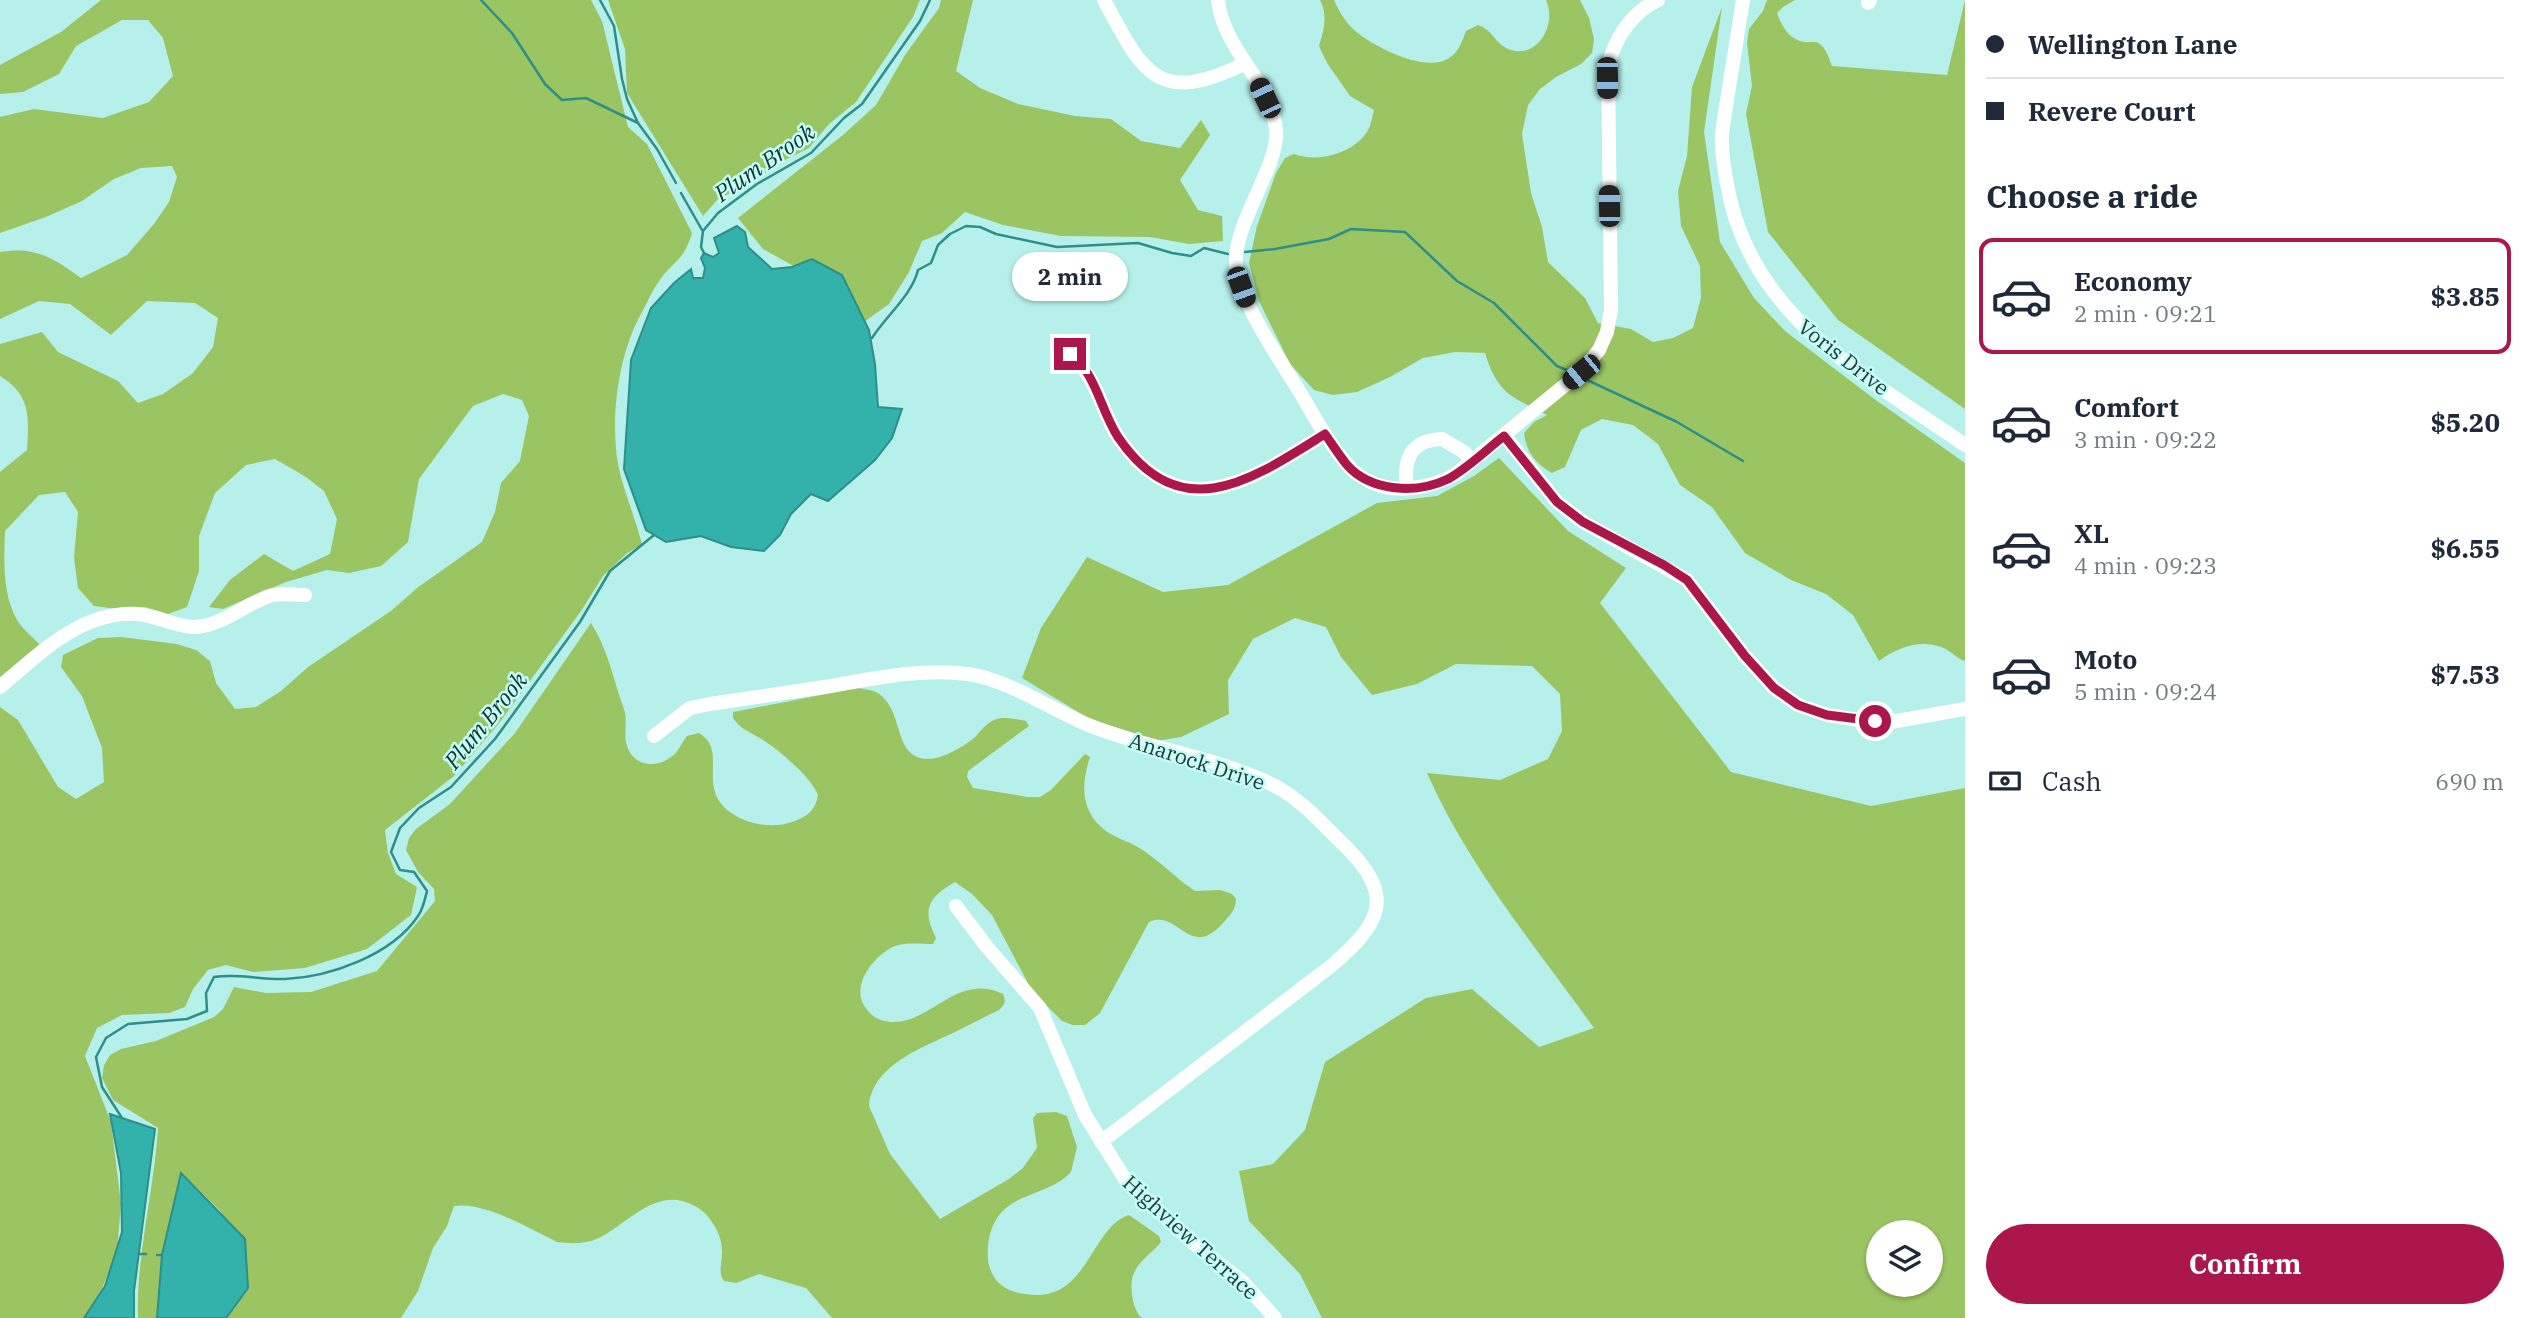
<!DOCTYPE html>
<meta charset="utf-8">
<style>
body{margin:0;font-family:"IBM Plex Serif",serif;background:#f6f6f7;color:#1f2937;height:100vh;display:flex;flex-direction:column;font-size:26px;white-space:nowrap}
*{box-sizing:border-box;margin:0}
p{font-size:23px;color:#747a83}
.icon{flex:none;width:38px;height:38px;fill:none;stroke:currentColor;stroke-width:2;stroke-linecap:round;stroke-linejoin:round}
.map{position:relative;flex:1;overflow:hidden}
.panel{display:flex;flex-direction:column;background:#fff;width:560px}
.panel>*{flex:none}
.guide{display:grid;align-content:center;height:154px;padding:0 21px;background:#fff}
.tools{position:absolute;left:1866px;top:1220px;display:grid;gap:14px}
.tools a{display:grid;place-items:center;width:77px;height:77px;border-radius:50%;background:#fff;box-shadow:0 2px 5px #0004;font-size:35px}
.end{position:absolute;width:32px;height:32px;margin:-16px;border:9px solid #ab174a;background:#fff;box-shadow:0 0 0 4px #fff}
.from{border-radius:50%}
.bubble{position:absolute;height:49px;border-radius:24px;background:#fff;box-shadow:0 2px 5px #0004;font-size:23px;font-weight:700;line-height:49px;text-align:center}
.car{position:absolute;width:21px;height:42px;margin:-21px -10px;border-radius:9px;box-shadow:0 0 5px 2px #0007;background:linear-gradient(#222 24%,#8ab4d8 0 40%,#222 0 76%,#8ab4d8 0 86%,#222 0)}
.guide b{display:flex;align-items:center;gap:24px;height:66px;font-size:26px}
.guide b+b{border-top:2px solid #e0e1e3}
.guide i{width:18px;height:18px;background:#1f2937}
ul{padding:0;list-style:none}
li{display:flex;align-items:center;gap:21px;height:116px;margin:0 14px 10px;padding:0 7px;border:4px solid transparent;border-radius:14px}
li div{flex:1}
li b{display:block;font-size:26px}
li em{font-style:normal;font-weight:700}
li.on{border-color:#ab174a}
li>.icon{width:63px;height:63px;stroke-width:1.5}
h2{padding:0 21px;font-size:32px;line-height:84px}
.pay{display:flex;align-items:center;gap:18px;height:77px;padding:0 21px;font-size:26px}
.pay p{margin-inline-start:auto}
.button{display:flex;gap:14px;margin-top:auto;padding:14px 21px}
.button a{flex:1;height:80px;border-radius:42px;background:#ab174a;color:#fff;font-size:28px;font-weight:700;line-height:80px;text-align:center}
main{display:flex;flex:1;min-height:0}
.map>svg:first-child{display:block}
.forest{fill:#9bc563;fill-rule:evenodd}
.water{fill:#32b2aa;stroke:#2e8e88;stroke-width:2}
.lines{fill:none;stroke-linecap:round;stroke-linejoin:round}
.stream{stroke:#2e8e88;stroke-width:2.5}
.minor{stroke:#fff;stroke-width:14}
.route{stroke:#ab174a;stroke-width:9}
.labels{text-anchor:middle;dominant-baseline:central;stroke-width:5;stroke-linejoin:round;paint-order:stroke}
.street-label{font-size:21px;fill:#233a38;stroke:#c3fef8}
.water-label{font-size:23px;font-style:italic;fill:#16312e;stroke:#c3fef8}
</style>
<main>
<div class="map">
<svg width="1965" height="1318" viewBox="0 0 1965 1318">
<rect width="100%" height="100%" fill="#b6f0ea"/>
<g class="forest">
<path d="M101,0H591L602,21L628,127L647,144L692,233C684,261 674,260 659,281C652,291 647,303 641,314C617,357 608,429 621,477C627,499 636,521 642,544L626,554L603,576L581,611L500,722L454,776L385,830L388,853L396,874L417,887L411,915L367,949L305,968L253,972L226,965L208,970L193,989L185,1007L169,1013L122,1015L97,1028L85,1056L111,1122L121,1204L117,1251L99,1296L84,1318H0V707L18,720L58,787L76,799L104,782L102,748L82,696L61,667L63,655L98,638L121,637L177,644L196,650L210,661L216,683L235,709L256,707L281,691L308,667L391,611L417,588L482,542L495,512L501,483L520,461L529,416L522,400L503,394L473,406L419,479L408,542L381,566L349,573L327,570L286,582L223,609L209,607L230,580L264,554L293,571L330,554L337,519L324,491L306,477L275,459L246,465L215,493L199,536V571L187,607L168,614L145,607L117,609L94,606L78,588L74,558L78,512L65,492L39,495L5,531C4,560 2,593 17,620C22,629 33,637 40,645L0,677V472L27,450C29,417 31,395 0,376V344L42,332L58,352L118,381L138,403L163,394L193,373L213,347L218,318L195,303L147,301L111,335L70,304L39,301L0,319V252C36,246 53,258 81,278L127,255L154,224L169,202L177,177L172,166L141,168L114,179L82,201L46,217L0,233V117L34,109L103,118L149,102L173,76L163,38L148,20H122L76,46L59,74L23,92L0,94V65L61,32Z"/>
<path d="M608,0H920L913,17L856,102L829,124L809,148L777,164L751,183L718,199L703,216L627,93L625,49Z"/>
<path d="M941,0H973L956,71L980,88L1018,104L1075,116L1111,119L1141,141L1180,148L1201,120L1210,135L1180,180L1198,210L1222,216L1223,241L1189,244L1150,237L1061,236L1003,225L965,212L942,233L922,241L909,272L889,304L864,322L799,269L763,249L738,218L843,135L876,105L905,55L939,8Z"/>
<path d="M1320,0H1334C1339,12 1348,26 1359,34C1379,49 1426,73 1449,58C1459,52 1462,41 1466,31L1478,25C1493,31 1492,38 1503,46C1531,65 1559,29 1546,0H1580L1589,18L1594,39L1592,53L1581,64L1556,77L1540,89L1528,105L1522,134L1531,193L1542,227L1548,262L1585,298L1598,323L1631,329L1653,342L1673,338L1693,328L1701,298L1700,266L1681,226L1678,191L1687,156L1692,87L1722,7L1704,132L1720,242L1754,298L1785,331L1873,398L1965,463V661C1956,658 1950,650 1941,647C1920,639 1896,648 1879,661L1853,615L1826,594L1791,580L1745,553L1712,507L1680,485L1658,444L1633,425L1602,419L1581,430L1565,467L1552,473C1536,464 1526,452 1524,433L1534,422L1547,415C1510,396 1498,394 1485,353L1455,352L1423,358L1390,377L1357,392L1333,395L1314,390L1290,364L1259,301L1249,263L1257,226L1276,173L1285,158L1294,154C1318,163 1352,154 1367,132C1371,126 1372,117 1374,110L1350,96L1327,63L1319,46C1324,30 1328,16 1320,0Z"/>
<path d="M1767,0H1795L1783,7L1777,13C1782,27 1789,39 1804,42C1810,43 1816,40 1821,45C1827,50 1829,59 1832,66L1947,75L1965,0V409L1838,320L1768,232L1746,114L1752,86L1747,43L1749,29L1763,11Z"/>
<path d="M1499,458L1568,531L1626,568L1600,603L1731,772L1871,806L1965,788V1318H1322L1300,1274L1249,1221L1239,1171L1273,1164L1305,1130L1325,1062L1426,998L1472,989L1539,1047L1594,1028C1535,946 1468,866 1427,773L1500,780L1548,759L1562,731L1560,694L1532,666L1456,664L1417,684L1372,695L1341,657L1326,627L1295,618L1253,639L1228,680L1229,714L1181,737L1156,741L1088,718L1022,678L1041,628L1087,557L1163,592L1228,585L1377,503L1437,496L1474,476ZM1878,1232H1930V1284H1878Z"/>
<path d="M591,623C608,649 613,679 624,709C628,721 623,734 627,746C633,766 656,769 671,757C678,753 682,742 687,736L699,733C733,753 686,797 747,821C761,826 780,827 795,821C808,816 816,809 818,795C811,777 780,751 763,740C751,732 741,730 733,718V712L857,688C864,689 872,690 878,693C903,710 894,751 920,758C937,763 961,748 974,738C980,732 986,723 994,720C1004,716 1015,719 1026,721L1029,726L968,771L967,777L973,788L1028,797H1040L1051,790L1085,754L1090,757C1081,784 1080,812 1106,831C1117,839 1132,842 1144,851C1162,863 1177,879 1195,891L1220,890L1232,894L1236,899C1236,910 1230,915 1223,923C1189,961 1179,909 1149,922L1100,1013L1085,1025H1073L1062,1021L1032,991L992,915L972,894L955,882C927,898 922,910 936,938L933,944C922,944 906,942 895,946C875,954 850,985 865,1007C869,1013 874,1018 881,1020C926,1034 953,970 1003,994C1006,1001 1005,1005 999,1010C984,1017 970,1025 955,1032C924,1047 872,1065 869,1106L890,1154L940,1219L1009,1179L1023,1168L1037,1148L1033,1118L1037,1113L1056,1112L1067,1116L1077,1147L1071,1172C1044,1201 994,1189 988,1246C987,1259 988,1270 997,1281C1004,1289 1015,1293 1025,1294C1088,1305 1090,1227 1129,1215L1159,1236L1161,1242C1153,1252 1140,1260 1135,1271C1128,1282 1132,1310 1142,1318H832L806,1288L759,1274L736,1283L724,1281C717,1271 723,1262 722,1250C722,1234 709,1213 695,1206C657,1185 630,1222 599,1238C586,1244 571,1244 557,1242C530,1229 484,1201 454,1206L447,1226L433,1248L418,1291L401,1318H226L248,1288L221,1212L182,1173L162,1255L157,1318H138C136,1255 154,1192 158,1128L113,1100L102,1078L104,1065L110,1055L121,1049L156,1041L214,1017L223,1009L234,987L266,993L311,992L377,971L435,901L434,889L418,872L406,850L409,838L416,829L450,804L515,733Z"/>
</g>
<g class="water">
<path d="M737,226L745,232L748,247L772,269L792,267L812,259L842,275L869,330L875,364L878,407L902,409L892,438L875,460L828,501L811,494L791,514L780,535L764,551L731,547L701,536L666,542L646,530L624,469L631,360L651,308L674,283L691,269L693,278H703L705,268L701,258L704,253L713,257L719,253L714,238Z"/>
<path d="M110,1114L155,1129L134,1291V1318H84L105,1286L122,1232L121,1173Z"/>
<path d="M181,1173L245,1239L248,1288L226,1318H157L162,1255Z"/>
</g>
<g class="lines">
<g class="stream">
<path d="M481,0L512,33L545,84L562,100L586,98L638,123L657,149L676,183"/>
<path d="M600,0L614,26L622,79L627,99L638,123"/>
<path d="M681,193L702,230"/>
<path d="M1245,252L1275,249L1329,239L1351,229L1405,232L1457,281L1494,303L1557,366L1569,371"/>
<path d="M704,253L701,247L703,231L718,213L757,184L811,153L844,118L862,104L920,21L930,0"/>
<path d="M872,338C886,316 912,295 918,270L931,263L938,245L950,234L966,226L980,227L996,234L1057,247L1138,243L1172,253L1191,256L1204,248L1228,254"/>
<path d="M1585,379L1677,422L1743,461"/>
<path d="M122,1118L102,1087L96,1057L106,1038L128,1024L187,1019L207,1011L206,993L214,977C239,973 260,980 285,979C330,977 392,955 418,916C423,909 425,899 427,891L414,872L400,870L391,852L400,828L419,808L451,787L495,739L580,622L610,571L654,535"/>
<path d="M139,1254H146"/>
<path d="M157,1255H162"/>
</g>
<g class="minor">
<path d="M1104,0C1143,73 1157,106 1244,64"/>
<path d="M1218,0C1223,50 1272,82 1276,130C1279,164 1239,216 1236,256C1233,295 1281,360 1301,394C1315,418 1329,444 1348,465C1353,472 1361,477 1369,481C1395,495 1431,488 1456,474L1581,372L1599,350L1607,332L1611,309L1608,65C1616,37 1631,13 1658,0"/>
<path d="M1743,0C1738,31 1733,63 1728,94C1726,108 1723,122 1722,136C1721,152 1724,168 1727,184C1749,316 1864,375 1965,445"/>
<path d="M1868,3L1870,0"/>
<path d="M1070,354C1079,363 1087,372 1093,384C1102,401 1107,420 1118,437C1181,530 1253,479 1325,434"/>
<path d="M1504,435L1557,502L1583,522L1687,580L1745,656L1774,688L1798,705L1827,715L1859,720L1891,722L1965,709"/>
<path d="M1407,488C1403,460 1410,440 1442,439L1464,452L1472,461"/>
<path d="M0,687C40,653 81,611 137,614C156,615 176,627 194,627C224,626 246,602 273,595C283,593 295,595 305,595"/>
<path d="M654,736L690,708L710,704C751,698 791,692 831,686C876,678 923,668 968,674C1007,679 1054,711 1091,726C1151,750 1219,757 1277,787C1304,802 1323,825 1345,846C1397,897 1380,924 1331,966L1101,1142"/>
<path d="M956,906L987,947L1040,1008L1085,1115L1125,1179L1192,1242L1243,1282L1275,1318"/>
</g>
</g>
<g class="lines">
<path class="route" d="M1070,354C1076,360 1083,367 1088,374C1100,394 1105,417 1118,437C1181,530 1253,479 1325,434C1332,444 1339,455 1347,465C1371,492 1417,494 1448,479C1468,468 1486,450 1504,436L1557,502L1583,522L1664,565L1687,580L1745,656L1774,688L1798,705L1827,715L1875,721"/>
</g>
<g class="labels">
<g class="street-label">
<text transform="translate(1844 357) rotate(38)">Voris Drive</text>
<text transform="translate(1197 761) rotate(18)">Anarock Drive</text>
<text transform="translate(1191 1237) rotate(42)">Highview Terrace</text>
</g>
<g class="water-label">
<text transform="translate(764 162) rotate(-35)">Plum Brook</text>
<text transform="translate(485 720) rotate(-51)">Plum Brook</text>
</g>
</g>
</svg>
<div class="tools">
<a><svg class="icon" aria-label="layers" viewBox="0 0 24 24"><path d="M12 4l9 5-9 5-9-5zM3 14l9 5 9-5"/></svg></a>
</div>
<i class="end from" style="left:1875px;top:721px"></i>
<i class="end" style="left:1070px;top:354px"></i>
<div class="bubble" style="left:1012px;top:252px;width:116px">2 min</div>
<i class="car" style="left:1607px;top:78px;rotate:179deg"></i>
<i class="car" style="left:1265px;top:98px;rotate:335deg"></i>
<i class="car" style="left:1609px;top:206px;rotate:359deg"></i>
<i class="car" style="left:1241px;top:287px;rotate:160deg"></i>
<i class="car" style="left:1581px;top:372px;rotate:231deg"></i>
</div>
<section class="panel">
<div class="guide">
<b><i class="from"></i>Wellington Lane</b>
<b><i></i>Revere Court</b>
</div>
<h2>Choose a ride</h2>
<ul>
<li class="on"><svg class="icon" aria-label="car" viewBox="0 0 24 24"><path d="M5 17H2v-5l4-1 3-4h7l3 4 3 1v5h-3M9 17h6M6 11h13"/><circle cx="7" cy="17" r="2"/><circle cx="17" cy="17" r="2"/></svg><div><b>Economy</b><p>2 min · 09:21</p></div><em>$3.85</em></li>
<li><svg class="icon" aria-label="car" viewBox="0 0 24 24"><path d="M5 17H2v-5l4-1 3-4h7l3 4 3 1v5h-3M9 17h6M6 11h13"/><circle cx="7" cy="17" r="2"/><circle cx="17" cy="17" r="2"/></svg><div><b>Comfort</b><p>3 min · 09:22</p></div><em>$5.20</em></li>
<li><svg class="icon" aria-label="car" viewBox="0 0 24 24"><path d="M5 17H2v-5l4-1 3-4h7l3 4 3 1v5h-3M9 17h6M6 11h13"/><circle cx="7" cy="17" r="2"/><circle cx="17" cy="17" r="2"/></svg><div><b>XL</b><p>4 min · 09:23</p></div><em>$6.55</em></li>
<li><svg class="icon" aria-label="car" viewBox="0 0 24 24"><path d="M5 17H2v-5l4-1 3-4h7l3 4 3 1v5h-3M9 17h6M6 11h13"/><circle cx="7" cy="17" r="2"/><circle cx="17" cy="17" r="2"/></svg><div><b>Moto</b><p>5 min · 09:24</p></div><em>$7.53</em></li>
</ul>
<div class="pay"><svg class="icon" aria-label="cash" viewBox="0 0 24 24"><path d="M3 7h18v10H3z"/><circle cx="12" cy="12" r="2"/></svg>Cash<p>690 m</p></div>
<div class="button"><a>Confirm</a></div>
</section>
</main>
